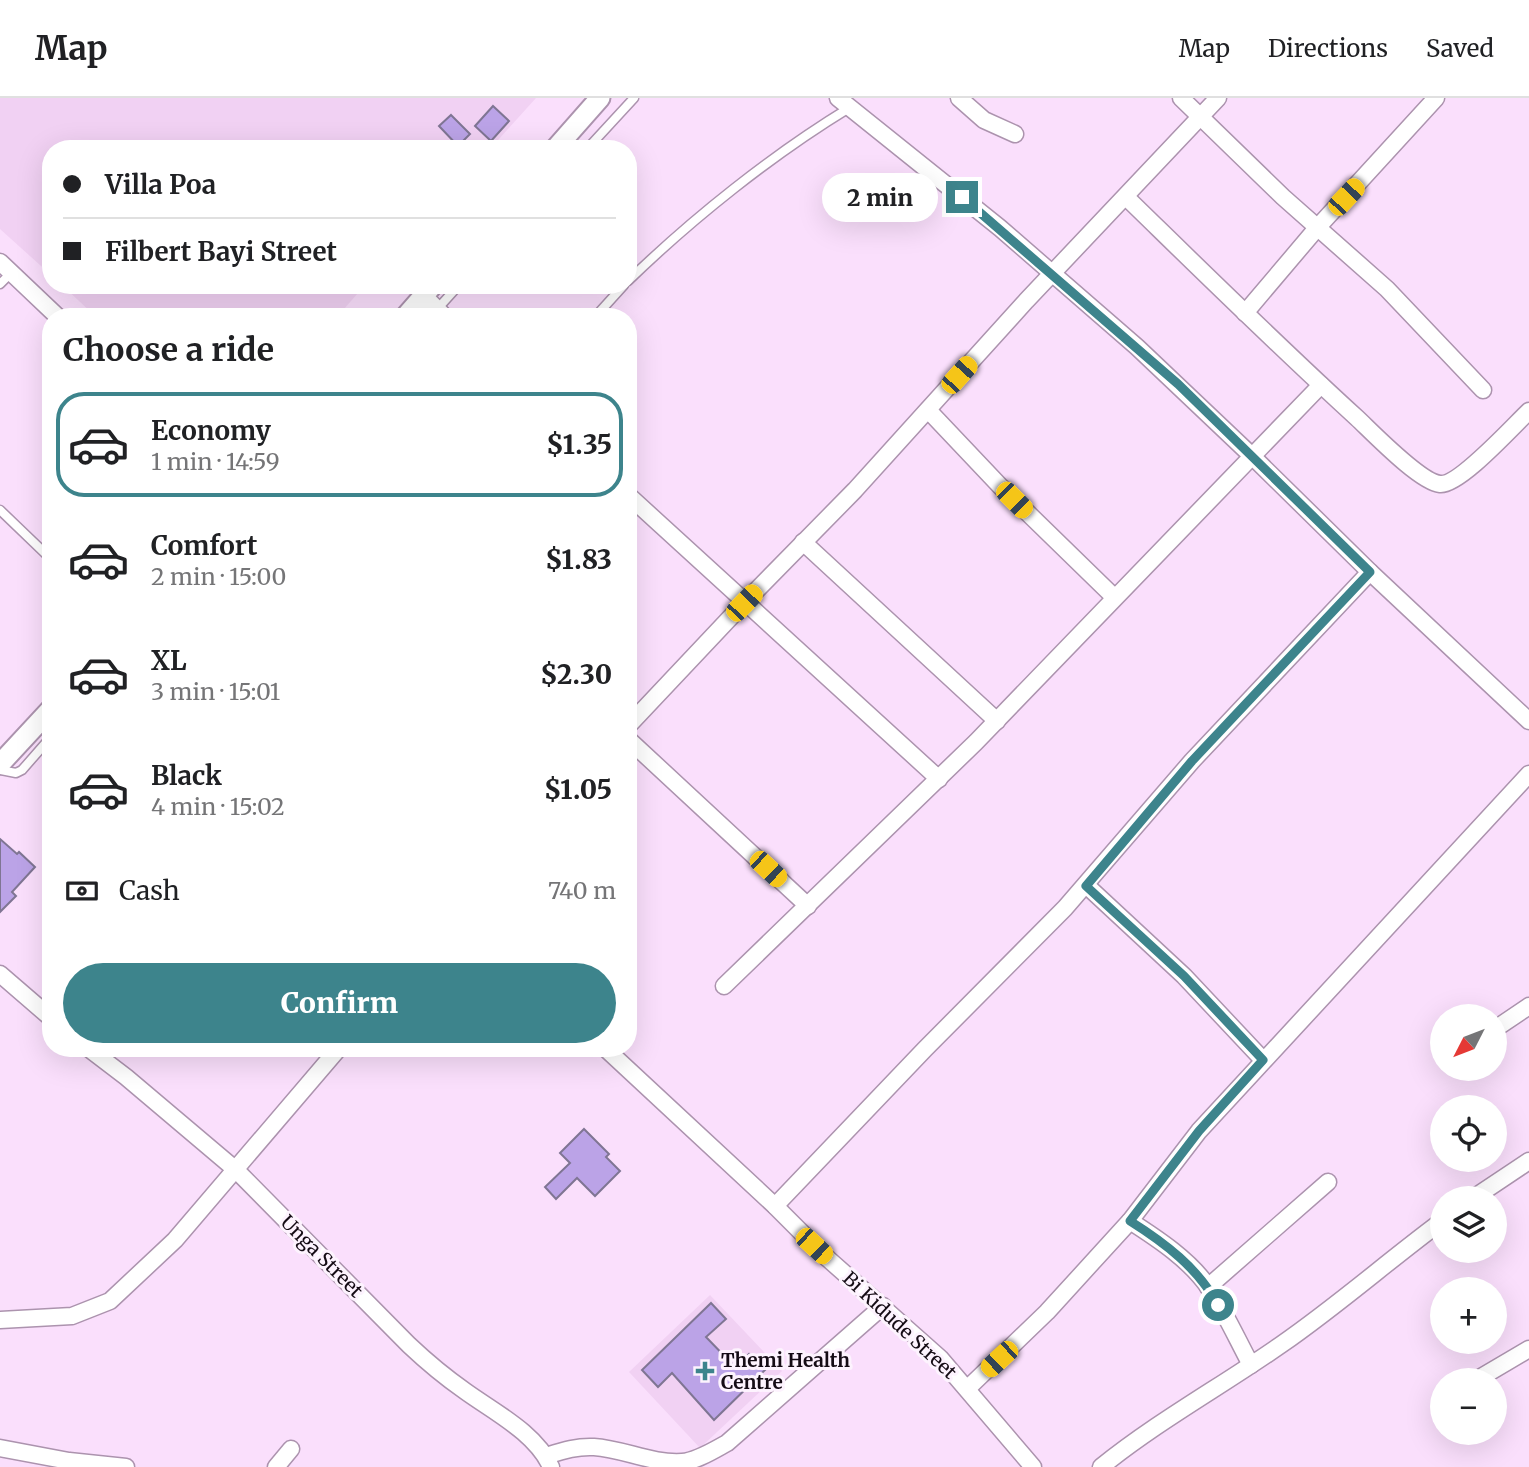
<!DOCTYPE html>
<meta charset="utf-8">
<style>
body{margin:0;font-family:Merriweather,serif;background:#f6f6f6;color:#202124;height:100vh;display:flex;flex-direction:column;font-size:26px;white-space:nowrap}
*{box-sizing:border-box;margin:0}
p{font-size:23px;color:#757577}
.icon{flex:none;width:38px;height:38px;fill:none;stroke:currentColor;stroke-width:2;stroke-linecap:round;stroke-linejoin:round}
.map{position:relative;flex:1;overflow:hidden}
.sheet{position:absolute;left:42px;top:210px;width:595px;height:749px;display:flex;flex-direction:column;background:#fff;border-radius:28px;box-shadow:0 7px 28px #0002}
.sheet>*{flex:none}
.top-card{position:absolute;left:42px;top:42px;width:595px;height:154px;border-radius:28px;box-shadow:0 7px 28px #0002;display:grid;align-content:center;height:154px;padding:0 21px;background:#fff}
.needle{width:46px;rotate:228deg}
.controls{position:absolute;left:1430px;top:906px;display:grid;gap:14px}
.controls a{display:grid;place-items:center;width:77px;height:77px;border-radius:50%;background:#fff;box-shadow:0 7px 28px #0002;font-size:35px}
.end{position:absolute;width:32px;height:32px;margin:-16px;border:9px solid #3d848c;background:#fff;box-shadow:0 0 0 4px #fff}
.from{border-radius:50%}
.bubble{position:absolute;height:49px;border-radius:24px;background:#fff;box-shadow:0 7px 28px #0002;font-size:23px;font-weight:800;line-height:49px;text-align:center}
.car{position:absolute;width:21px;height:42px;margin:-21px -10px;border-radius:9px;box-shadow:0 0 5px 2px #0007;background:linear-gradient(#f5c518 24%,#345 0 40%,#f5c518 0 76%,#345 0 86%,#f5c518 0)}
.top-card b{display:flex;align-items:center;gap:24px;height:66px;font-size:26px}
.top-card b+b{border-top:2px solid #e0e0e0}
.top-card i{width:18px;height:18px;background:#202124}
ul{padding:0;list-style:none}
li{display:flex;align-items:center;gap:21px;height:105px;margin:0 14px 10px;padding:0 7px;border:4px solid transparent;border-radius:28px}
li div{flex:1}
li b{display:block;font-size:26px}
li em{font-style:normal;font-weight:800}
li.selected{border-color:#3d848c}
li>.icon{width:63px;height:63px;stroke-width:1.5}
h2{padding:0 21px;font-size:32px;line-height:84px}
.pay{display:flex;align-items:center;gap:18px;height:77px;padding:0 21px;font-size:26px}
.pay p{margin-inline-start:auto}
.button{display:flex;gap:14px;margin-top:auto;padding:14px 21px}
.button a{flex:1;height:80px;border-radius:42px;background:#3d848c;color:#fff;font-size:28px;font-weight:800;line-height:80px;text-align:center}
header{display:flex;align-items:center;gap:42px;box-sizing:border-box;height:98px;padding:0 35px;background:#fff;border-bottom:2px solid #e0e0e0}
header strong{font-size:33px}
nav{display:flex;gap:38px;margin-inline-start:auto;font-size:24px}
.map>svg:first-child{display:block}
.built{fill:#f1d1f3}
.building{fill:#bba3e7;stroke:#7f7593;stroke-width:2}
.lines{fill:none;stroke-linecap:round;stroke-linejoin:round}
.service-casing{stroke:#ac93ae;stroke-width:11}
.minor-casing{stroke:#ac93ae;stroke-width:19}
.tertiary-casing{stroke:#ac93ae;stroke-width:23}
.service{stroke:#fff;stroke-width:8}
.minor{stroke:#fff;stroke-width:16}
.tertiary{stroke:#fff;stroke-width:19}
.route{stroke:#3d848c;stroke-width:9}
.poi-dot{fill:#3d848c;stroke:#fdf3fe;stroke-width:2.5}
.labels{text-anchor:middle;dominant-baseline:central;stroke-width:6;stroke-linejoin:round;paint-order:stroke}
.street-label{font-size:19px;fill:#150c15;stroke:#fdf3fe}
.poi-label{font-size:19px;font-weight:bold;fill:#150c15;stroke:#fdf3fe;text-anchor:start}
</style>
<header>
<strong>Map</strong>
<nav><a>Map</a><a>Directions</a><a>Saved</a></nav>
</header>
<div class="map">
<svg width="1529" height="1369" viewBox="0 0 1529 1369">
<rect width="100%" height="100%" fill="#fadffc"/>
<g class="built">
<path d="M0,0H536L490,51H51V177L0,131Z"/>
<path d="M62,187H365L337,219H96Z"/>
<path d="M710,1197L782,1273L700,1350L629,1274Z"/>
</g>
<g class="building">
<path d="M493,8L509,23L491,43L475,28Z"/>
<path d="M451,17L470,36L458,48L439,28Z"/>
<path d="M0,741L17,756L19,754L35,769L12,794L16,798L0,814Z"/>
<path d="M584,1031L609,1056L606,1059L620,1073L595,1098L577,1080L556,1101L545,1089L570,1065L560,1055Z"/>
<path d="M711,1205L726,1221L706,1239L735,1269L749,1256L765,1272L714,1322L672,1275L658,1289L642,1272Z"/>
</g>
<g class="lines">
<defs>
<g id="service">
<path d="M587,51L634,0"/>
<path d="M628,183C693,120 772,57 849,10"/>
<path d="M0,186L11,175"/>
<path d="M430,219L459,187"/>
<path d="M595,219L624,187"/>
<path d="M0,412L51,461"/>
<path d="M0,672L16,675L22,672L51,639"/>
</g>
<g id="minor">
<path d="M838,0L1000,130L1137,249L1253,359L1370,474L1529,623"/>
<path d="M959,0L984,22L1015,36"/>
<path d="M1181,0L1283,99L1387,191L1483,292"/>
<path d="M1126,99C1202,173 1278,248 1357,320C1373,335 1420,384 1440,386C1459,388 1513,328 1529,313"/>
<path d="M0,164L58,219"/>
<path d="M424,198L445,219"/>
<path d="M1245,215L1317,130L1436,0"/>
<path d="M928,312L1000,388L1114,499"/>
<path d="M628,397L939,681"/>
<path d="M803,444L997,623"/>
<path d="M628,628L744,505L855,392L1026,203L1218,0"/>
<path d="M628,641L808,808"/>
<path d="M1086,787L1184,878L1263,962"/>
<path d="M0,876L51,920"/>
<path d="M724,888L976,644L1321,287"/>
<path d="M1501,927L1529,908"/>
<path d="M88,950L126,979L236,1072L409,1247C427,1264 445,1279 465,1293C494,1314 536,1335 551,1369"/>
<path d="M605,950L775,1108L826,1159L940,1260L1033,1369"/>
<path d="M1472,1101L1529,1063"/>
<path d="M775,1108L925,951L1065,810L1192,663L1370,474"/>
<path d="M1130,1123C1158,1141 1190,1162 1209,1190C1225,1214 1237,1241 1251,1267"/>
<path d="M1208,1189L1328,1084"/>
<path d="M0,1222L72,1218L110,1203L175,1142L339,950"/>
<path d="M1478,1281L1529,1251"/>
<path d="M968,1290L1047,1214L1130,1123L1199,1033L1529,676"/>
<path d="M0,1350L69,1363L126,1369"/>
<path d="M546,1358C562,1353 577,1348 594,1349C624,1351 652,1366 682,1364C697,1363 714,1352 727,1345L883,1208"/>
<path d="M276,1369L291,1351"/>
<path d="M1101,1369C1158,1323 1222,1288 1282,1246C1337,1208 1388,1163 1442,1123"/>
</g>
<g id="tertiary">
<path d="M555,51L600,0"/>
<path d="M405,219L433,187"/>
<path d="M0,666L51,611"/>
</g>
</defs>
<use href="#service" class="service-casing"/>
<use href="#minor" class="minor-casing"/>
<use href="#tertiary" class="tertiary-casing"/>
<use href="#service" class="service"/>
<use href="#minor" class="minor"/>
<use href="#tertiary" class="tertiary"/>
</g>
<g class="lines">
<path class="route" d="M962,99L1178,286L1370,474L1192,663L1086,788L1184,878L1263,962L1199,1033L1130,1123C1165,1145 1198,1170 1218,1207"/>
</g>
<path class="poi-dot" d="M701.5 1262.5h7v7h7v7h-7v7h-7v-7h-7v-7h7z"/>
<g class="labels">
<g class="street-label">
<text transform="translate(322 1158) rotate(45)">Unga Street</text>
<text transform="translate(900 1227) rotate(43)">Bi Kidude Street</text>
</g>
<g class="poi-label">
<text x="721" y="1262">Themi Health<tspan x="721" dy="22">Centre</tspan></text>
</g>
</g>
</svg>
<div class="controls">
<a><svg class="needle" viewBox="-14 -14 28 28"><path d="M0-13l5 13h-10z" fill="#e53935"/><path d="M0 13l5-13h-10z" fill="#757577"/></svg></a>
<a><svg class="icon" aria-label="locate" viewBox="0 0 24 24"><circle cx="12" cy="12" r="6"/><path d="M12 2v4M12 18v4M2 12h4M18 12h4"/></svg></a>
<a><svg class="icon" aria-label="layers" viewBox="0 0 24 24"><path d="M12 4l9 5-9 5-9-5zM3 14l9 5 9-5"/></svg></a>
<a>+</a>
<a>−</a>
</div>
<i class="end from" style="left:1218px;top:1207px"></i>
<i class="end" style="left:962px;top:99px"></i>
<div class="bubble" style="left:822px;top:75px;width:116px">2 min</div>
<i class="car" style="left:1346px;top:99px;rotate:43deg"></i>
<i class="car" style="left:959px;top:277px;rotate:42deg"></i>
<i class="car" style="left:1014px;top:402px;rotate:135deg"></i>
<i class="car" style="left:744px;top:505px;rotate:44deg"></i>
<i class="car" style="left:768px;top:771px;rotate:133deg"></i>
<i class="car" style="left:814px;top:1148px;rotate:133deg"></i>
<i class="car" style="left:999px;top:1261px;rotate:227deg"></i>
<div class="top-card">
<b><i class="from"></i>Villa Poa</b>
<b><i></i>Filbert Bayi Street</b>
</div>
<section class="sheet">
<h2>Choose a ride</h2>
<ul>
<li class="selected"><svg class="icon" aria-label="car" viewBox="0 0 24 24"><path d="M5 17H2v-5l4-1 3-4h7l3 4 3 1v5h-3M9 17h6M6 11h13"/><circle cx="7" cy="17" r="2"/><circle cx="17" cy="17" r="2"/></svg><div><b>Economy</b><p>1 min · 14:59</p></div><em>$1.35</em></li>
<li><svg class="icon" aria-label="car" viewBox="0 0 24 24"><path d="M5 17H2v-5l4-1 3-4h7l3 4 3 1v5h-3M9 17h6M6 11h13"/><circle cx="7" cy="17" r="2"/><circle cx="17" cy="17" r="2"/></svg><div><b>Comfort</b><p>2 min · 15:00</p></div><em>$1.83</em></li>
<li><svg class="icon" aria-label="car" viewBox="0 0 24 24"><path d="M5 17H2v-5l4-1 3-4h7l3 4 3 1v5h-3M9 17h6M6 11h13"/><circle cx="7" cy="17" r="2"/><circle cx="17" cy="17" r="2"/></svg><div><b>XL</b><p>3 min · 15:01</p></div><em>$2.30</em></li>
<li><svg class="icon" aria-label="car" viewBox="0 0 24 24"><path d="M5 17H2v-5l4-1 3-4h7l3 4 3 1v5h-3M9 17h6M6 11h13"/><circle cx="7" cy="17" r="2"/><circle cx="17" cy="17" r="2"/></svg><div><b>Black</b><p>4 min · 15:02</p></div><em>$1.05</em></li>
</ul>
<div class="pay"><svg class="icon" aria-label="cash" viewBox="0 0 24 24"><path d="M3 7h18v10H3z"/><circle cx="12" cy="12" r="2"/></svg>Cash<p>740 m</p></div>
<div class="button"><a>Confirm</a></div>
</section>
</div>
